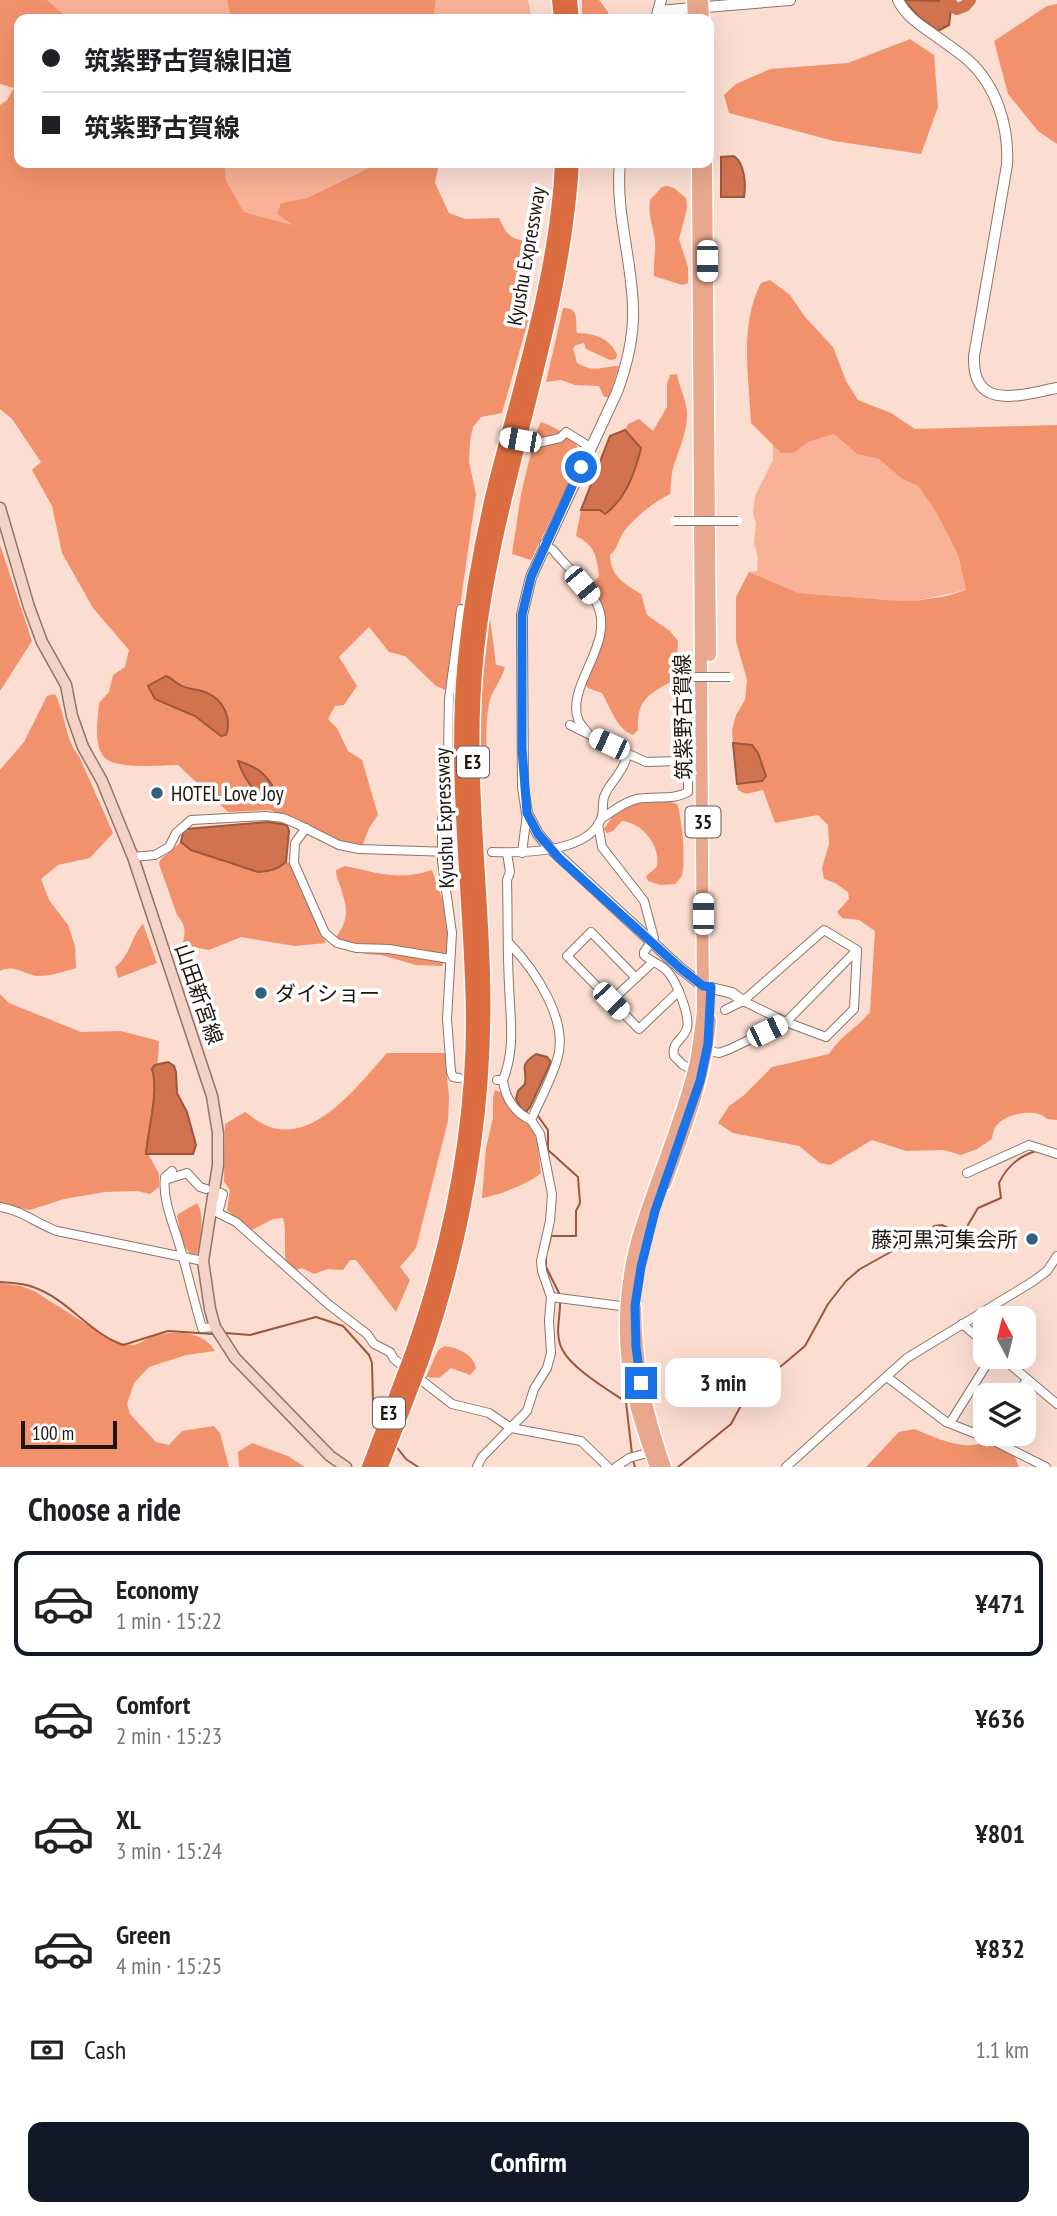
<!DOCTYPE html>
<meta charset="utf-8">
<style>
body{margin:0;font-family:"PT Sans Narrow","Noto Sans JP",sans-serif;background:#f2f2f2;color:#202124;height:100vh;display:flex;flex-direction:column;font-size:26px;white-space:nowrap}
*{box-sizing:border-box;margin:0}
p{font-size:23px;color:#757577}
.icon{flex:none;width:38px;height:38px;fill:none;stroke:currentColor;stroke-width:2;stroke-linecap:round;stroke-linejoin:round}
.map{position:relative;height:1467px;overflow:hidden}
.side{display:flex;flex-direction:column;background:#fff;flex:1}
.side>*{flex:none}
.banner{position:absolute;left:14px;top:14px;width:700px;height:154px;border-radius:14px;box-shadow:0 7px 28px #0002;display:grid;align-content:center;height:154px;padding:0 28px;background:#fff}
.needle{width:46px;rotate:353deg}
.fabs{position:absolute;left:973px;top:1306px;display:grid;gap:14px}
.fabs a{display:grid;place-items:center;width:63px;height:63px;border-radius:14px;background:#fff;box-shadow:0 7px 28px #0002;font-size:35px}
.scale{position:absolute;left:21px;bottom:18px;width:96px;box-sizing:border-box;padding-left:7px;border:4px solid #1f1511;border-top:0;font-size:19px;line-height:24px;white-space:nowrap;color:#1f1511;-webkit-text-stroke:5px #fff;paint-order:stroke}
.end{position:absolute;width:32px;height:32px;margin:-16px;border:9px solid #1a73e8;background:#fff;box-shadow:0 0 0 4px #fff}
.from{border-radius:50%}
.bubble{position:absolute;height:49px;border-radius:14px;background:#fff;box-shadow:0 7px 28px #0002;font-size:23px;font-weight:800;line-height:49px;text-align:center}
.car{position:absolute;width:21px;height:42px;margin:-21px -10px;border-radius:9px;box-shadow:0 0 5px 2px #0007;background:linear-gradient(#fff 24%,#345 0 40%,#fff 0 76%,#345 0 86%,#fff 0)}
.banner b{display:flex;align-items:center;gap:24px;height:66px;font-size:26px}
.banner b+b{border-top:2px solid #e0e0e0}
.banner i{width:18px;height:18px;background:#202124}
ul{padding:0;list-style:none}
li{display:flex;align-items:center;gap:21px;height:105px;margin:0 14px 10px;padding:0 14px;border:4px solid transparent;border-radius:14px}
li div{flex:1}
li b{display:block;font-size:26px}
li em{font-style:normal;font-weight:800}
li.on{border-color:#111827}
li>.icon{width:63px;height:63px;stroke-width:1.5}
h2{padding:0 28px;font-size:32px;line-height:84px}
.pay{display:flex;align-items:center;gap:18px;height:77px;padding:0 28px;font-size:26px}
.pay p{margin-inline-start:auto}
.primary-button{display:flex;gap:14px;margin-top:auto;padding:14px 28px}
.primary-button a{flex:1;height:80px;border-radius:14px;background:#111827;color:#fff;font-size:28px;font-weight:800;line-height:80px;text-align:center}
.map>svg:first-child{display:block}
.green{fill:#f9b297}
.forest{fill:#f2926c}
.water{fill:#d1734e;stroke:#9c573c;stroke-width:2}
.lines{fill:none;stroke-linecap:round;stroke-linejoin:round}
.stream{stroke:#9c573c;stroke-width:2}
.river{stroke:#d1734e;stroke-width:12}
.minor-casing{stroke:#8e7469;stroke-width:10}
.tertiary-casing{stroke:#8e7469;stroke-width:12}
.secondary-casing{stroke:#8e7469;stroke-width:13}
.primary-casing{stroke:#fff;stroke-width:15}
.motorway-casing{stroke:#fff;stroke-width:17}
.minor{stroke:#fff;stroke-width:8}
.tertiary{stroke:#fff;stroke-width:10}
.secondary{stroke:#f4d3c6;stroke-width:10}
.primary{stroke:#e9a78d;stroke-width:12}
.motorway{stroke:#db6d41;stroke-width:14}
.minor-bridge-casing{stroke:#8e7469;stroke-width:10;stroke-linecap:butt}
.motorway-bridge-casing{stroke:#fff;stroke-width:17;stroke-linecap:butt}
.minor-bridge{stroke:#fff;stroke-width:8}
.motorway-bridge{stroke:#db6d41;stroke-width:14}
.route{stroke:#1a73e8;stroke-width:9}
.poi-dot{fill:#2e627e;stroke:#fff;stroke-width:2.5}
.labels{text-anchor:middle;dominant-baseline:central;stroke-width:7;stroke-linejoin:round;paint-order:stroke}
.shield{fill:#fff;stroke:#625b58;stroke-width:2}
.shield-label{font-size:19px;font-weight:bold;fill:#1f1511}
.street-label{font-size:21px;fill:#1f1511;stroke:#fff}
.poi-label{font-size:21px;fill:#1f1511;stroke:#fff;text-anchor:start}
</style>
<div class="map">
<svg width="1057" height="1467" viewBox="0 0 1057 1467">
<rect width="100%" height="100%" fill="#fbddd1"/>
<g class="green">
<path d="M47,0H227L231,19H69Z"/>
<path d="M436,0H528L531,14L536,19H433Z"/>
<path d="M224,163H379L307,198L281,203L296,226L244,212L226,180Z"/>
<path d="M834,434L857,454L879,459L902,479L918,486L936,512L958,555L966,590L915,601L887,600L799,593L749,572L757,571L758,557L754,543L756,523L753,514L755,496L773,460V445L782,453H794L808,442Z"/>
</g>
<g class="forest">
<path d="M0,0H47L69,19H19V163H224L226,180L244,212L293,225L277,214L281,203L307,198L379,163H439L435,183L449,213L465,219L499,218C509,240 512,239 535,242L520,306L529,317L502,413L481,417L473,427L470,441L469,462L476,494L448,691L436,686L405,656L389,652L369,627L339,657L357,686L344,705L335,706L328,719L337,728L348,751L362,760L378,815L369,828L362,847L328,839L306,825L270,810L228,812L178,765C161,765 115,770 104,757C93,744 98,718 99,703L109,692L113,675L125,667L129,650L93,608L62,553L52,506L32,470L41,462L12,419L0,409V105L7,100L14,88L0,84Z"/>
<path d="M227,0H436L433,19H231Z"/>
<path d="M582,0H599L608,12L609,19H582Z"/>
<path d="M1057,4V144L1038,131L1008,94L994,41L1047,6Z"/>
<path d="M910,39L934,55L938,107L921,154L834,141L729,113L724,95L736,84L770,69L848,63Z"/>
<path d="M667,186L674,188L686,198L687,209L679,239L688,267V283L682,285L654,276C653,264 656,252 655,241C653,225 648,217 650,200L662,187Z"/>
<path d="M770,280L790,295L805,317L833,347L846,381L858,400L891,413L915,429L1057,425V1120L1047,1119C1037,1108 1009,1113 999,1123C994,1127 993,1132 992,1139L977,1149L961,1155L944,1150L906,1151L872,1140L830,1165L820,1163L799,1146L733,1133L718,1123L729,1106L743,1096L772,1067L829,1054C839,1037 857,1028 870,1012L875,931L859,920L842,918L837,912L849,899L848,892L835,883L824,879L822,868L829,844L828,825L818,815L775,823L763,790L746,794L738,790L737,784H747L764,767L752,745L733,743L732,730L736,715L745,700L747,680L736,641V597L749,572L799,593L887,600L915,601L947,596L966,590L958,555L936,512L918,486L902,479L879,459L857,454L834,434L808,442L794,453H781L751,423C749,377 739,325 761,283Z"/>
<path d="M563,308C580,307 575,321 577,333C595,334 608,337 617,354L616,359L610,360L586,349L584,343L576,345L573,348L577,363C596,374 601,366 619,366L609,397H604L599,386L575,385L561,380L546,382Z"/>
<path d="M677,374C679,387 686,398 687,412C688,433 677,452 672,472C671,479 671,487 670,494C654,502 636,516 625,530C618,539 618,549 610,555C610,576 625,584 641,594L647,615L670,631L678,641L676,679C651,693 636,698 638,730L633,735C617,730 610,707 602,693L588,688L583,681L604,628L594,605L599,596L590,586L599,576C597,557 595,545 576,536L581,510L591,511L616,506L638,462L630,434L625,430L628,424L639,419L653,431L667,407V384L670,375Z"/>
<path d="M541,422C556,427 577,440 582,455L531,560L512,554L521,494L536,433Z"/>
<path d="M0,545L32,641L0,691Z"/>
<path d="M490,618L496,665L505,667C501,682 491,691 489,704C485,724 487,747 486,768L481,771V693Z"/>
<path d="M55,694C65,712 66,743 79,756L113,833L90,858L58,865L41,879L49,900L68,925L75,946L76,968C65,971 49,977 37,976C24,974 14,964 0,971V770L24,742L47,696Z"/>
<path d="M647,799L663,800L677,804C682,817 686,861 682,875C681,878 678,881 675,884L660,885L648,881L646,876L657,867C661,845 642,823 622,821L613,831L607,833L604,829L615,813Z"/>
<path d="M181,842C193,852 246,871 260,871C271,871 278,869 286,862L292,864L300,887L326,943L295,946L241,937L209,950L182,945C186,933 186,925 177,915L159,864L160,860Z"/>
<path d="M345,866C379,873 398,881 432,870L447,913L450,941L442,966L416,965L381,955L366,954L344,948L334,940C347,923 349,913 342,892C340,883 336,879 336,870Z"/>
<path d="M143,924L157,963L118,978L115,967C130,957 131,936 143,924Z"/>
<path d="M0,994L9,1003L81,1032L121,1031L159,1041L157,1071L161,1105L152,1123L146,1150L159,1174V1187L150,1194L137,1191L105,1192L64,1199L30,1210L0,1203Z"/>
<path d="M387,1053H445L449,1097L448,1121L416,1248L400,1267L410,1280L396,1312L356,1260H350L343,1270L328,1269L314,1274L302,1268L296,1270C293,1268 289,1266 287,1263C283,1258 287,1229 283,1218L273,1219L250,1231L227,1210L230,1190L224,1182L225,1124L245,1112C251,1116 257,1121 263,1124C312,1149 359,1084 387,1053Z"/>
<path d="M495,1090C505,1093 510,1100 516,1107C539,1132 537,1141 541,1173C530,1183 497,1196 482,1198L486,1148L493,1118V1098Z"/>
<path d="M197,1203C205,1215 201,1240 197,1254L192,1255C181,1246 180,1229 177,1215Z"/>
<path d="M0,1283L21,1286L34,1291L107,1337C115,1340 126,1346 134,1345C139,1344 144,1340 149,1338C171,1330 202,1329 215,1351L186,1355L149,1367L134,1383L127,1404L130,1414L156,1442L169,1445L182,1431L214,1426L220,1433L229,1467H0Z"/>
<path d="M445,1346C458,1348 473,1354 476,1368L470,1375L451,1368L439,1378L426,1377L438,1350Z"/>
<path d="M915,1429C933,1437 968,1453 985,1441L986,1447L993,1444L1014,1455L1019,1467H866L899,1432Z"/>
<path d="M252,1443L288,1456L305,1467H239L238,1452Z"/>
</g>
<g class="water">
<path d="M904,0L941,1L951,10L949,25L938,31L919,17Z"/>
<path d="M734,156C745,164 746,184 744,197H721V157Z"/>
<path d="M625,430L641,448C635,472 626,499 605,514L600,510H581L610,436Z"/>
<path d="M166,676C172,678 174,682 180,685C189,690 199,689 207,693C224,700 232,719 226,735L221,736L195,716L155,699L148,686Z"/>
<path d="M733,743L752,745L758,753L766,776L762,781L737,784Z"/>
<path d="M238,761C254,766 263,771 272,785L270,800C254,795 243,776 238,761Z"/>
<path d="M268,822L287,825L289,831L286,862C277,870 270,871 258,872L191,850L181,842L183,832L186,829Z"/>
<path d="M536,1054L547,1057L551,1062L530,1107L527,1111H522L516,1099L518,1091L525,1084C528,1068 517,1067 536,1054Z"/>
<path d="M168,1062L174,1066L176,1072L177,1093L187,1112L196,1145L193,1154H146C148,1129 159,1092 152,1069L155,1065Z"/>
</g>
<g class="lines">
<g class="stream">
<path d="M538,1116L548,1130V1150L578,1177L580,1203L576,1211V1236H551L548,1249"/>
<path d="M546,1255V1267L560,1295"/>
<path d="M0,1282C11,1283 23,1283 33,1287C68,1299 89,1333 123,1345L168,1331L213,1334"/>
<path d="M560,1300C561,1316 554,1333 562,1349C571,1368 608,1390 626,1402L632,1454"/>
<path d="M226,1333L250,1335L316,1317L343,1326L369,1355L372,1363L373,1402L379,1424"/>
<path d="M395,1445L406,1459L418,1467"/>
<path d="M633,1460L635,1467"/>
<path d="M678,1467L731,1424L751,1387L773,1373L805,1346L828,1304L846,1281L860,1269L896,1249L925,1238L934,1226L942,1225L962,1235L978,1208L1001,1198L999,1183C1007,1166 1019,1156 1036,1151"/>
</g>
<path class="river" d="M946,0L957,9L965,6L970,0"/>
<defs>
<g id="minor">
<path d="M538,443L560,438L566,432L590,447"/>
<path d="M544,544L553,550C566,566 588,586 597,604C616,643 566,685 578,719C579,723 584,728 587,732"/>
<path d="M682,763L689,752L690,744"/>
<path d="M602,818C614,811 623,802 637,799C654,795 672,801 688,792V770L680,761L646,762L624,752"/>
<path d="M598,824L602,847L644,901L654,938L644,952V955C651,962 661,964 667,971C676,980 690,1015 687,1028C684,1040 671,1041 674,1056L683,1065L694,1070"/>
<path d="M306,828L295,843L294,863L325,933L337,943L356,948L389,949L450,959"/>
<path d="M492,852C522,853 588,853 601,819C604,812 602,804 604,797C609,783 622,774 626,759L624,752L570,725"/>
<path d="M522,853L527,813"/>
<path d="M133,857L155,855L169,847L176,833L191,820L266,816L283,818L297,824L339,845L359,849L451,852"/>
<path d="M636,978L591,932L567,956L639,1029L679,991"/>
<path d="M611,1001L653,962"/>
<path d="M725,1010L743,1001L824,930L857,950L854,1009L826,1037L786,1022L743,1001"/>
<path d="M706,1050L719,1053L730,1049L786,1022L857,950"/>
<path d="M459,1078L453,1077L451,1072L447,1019L452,933L442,861V788L448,754L449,699L461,609"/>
<path d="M497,1080H503C516,1047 510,1018 509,984C507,949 508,914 507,880L510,872L507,853"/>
<path d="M503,1080C505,1098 515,1113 531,1120"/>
<path d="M172,1171L165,1177C162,1200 174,1225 180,1247C188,1274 194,1301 202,1328L215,1327"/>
<path d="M967,1173L1029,1145L1057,1154"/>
<path d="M165,1180L187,1173L200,1187L206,1189"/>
<path d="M221,1193L223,1194L218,1213L236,1222L328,1304L367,1334L374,1344L390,1352L394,1359L452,1404L489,1413L511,1428L581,1441L608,1467"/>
<path d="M0,1207C24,1211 35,1223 57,1231L203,1261"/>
<path d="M551,1297L628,1307"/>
<path d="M962,1324L985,1343"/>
<path d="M1000,1356L1057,1404"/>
<path d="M887,1377L946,1422L992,1440L1046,1467"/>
<path d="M1017,1395L1027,1379"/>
<path d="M950,1423L992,1356"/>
<path d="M477,1467L482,1457L527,1411L534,1389L547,1368L551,1353L549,1321L551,1297L542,1271L541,1261L550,1221L552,1194L540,1134L531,1120C540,1100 551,1080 557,1060C570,1022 535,970 509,943"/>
<path d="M616,1467L629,1458L651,1452"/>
<path d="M786,1467L907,1358L1032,1282L1047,1271L1057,1256"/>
</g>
<g id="tertiary">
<path d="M898,0C906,17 922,26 937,37C947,44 959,52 968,60C997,86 1009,127 1007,165L974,356C972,412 1020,395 1057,388"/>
<path d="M658,11L790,0"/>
<path d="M656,19L661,0"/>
<path d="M620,163C615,212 632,259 633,308C634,338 627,365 617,392L531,577L522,615V633L523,787L527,813L538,834L549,847L680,968L703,986L732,993L743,1001"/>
</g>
<path id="secondary" d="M0,508L29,607L42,642L66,685L72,716L83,747L102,781L133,857L212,1096L218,1133V1165L203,1261L210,1309L215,1327L235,1358L330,1456L346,1467"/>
<g id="primary">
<path d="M693,0L694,19"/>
<path d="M702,0L703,19"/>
<path d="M706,163L710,655"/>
<path d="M665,1184C684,1131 706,1077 710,1020"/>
<path d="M635,1307C636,1368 645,1409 665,1467"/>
<path d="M656,1467C648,1445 640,1423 635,1401C620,1344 624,1277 643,1222C659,1173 682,1119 694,1070C699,1051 700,1032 703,1012L698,163"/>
</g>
<g id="motorway">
<path d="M559,0L561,19"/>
<path d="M570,0L572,19"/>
<path d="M410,1359C449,1250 473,1136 473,1019C472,899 453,779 465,659C471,600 481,542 495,485C522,379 557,273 562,163"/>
<path d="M421,1363C465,1237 487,1107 483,973C480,869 466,765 476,661C492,492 562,333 572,163"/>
</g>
</defs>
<use href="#minor" class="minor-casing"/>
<use href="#tertiary" class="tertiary-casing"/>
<use href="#secondary" class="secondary-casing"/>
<use href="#primary" class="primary-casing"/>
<use href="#motorway" class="motorway-casing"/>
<use href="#minor" class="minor"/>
<use href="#tertiary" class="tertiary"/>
<use href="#secondary" class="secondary"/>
<use href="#primary" class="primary"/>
<use href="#motorway" class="motorway"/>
<defs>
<g id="minor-bridge">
<path d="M501,437L538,443"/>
<path d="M674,521H738"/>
<path d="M680,677H730"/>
</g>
<g id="motorway-bridge">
<path d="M369,1467L410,1359"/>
<path d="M381,1467L421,1363"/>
</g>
</defs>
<use href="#minor-bridge" class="minor-bridge-casing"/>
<use href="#motorway-bridge" class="motorway-bridge-casing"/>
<use href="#minor-bridge" class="minor-bridge"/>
<use href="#motorway-bridge" class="motorway-bridge"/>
</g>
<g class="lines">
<path class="route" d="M581,467L531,577L522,615V749L527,813L538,834L559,858L680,968L703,986L711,987L708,1044L700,1081L655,1211L641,1267L635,1306L636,1347L641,1383"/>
</g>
<g class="poi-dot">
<circle cx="157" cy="793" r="7"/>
<circle cx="261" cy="993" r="7"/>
<circle cx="1032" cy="1239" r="7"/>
</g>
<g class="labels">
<g class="shield">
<rect x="457" y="746.5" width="32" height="31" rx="5"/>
<rect x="685.5" y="806.5" width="35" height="31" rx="5"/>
<rect x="373" y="1397.5" width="32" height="31" rx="5"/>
</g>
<g class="shield-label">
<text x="473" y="762">E3</text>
<text x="703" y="822">35</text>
<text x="389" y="1413">E3</text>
</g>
<g class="street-label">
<text transform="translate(526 256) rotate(-80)">Kyushu Expressway</text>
<text transform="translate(683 717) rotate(-91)">筑紫野古賀線</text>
<text transform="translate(444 818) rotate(-92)">Kyushu Expressway</text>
<text transform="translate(199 994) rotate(71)">山田新宮線</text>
</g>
<g class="poi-label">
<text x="171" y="793">HOTEL Love Joy</text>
<text x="275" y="993">ダイショー</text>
<text x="1018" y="1239" text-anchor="end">藤河黒河集会所</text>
</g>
</g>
</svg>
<div class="fabs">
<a><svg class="needle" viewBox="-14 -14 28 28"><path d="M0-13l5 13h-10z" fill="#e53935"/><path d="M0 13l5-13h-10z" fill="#757577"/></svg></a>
<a><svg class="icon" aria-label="layers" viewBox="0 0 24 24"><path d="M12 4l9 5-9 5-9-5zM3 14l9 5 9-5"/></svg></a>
</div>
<div class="scale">100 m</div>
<i class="end from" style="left:581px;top:467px"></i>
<i class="end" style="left:641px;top:1383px"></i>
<div class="bubble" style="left:665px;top:1358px;width:116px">3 min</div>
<i class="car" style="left:707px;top:261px;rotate:180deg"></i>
<i class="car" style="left:520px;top:440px;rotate:280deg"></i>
<i class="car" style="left:582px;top:585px;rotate:140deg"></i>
<i class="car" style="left:609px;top:744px;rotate:295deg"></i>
<i class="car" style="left:703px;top:914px;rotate:0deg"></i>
<i class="car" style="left:611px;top:1001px;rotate:136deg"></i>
<i class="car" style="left:767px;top:1031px;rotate:64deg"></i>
<div class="banner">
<b><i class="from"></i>筑紫野古賀線旧道</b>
<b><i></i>筑紫野古賀線</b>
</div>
</div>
<section class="side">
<h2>Choose a ride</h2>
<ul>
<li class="on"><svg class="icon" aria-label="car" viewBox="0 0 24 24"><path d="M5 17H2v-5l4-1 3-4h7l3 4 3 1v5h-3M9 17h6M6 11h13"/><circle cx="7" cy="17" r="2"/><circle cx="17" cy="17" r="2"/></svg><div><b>Economy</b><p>1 min · 15:22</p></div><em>¥471</em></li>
<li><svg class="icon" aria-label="car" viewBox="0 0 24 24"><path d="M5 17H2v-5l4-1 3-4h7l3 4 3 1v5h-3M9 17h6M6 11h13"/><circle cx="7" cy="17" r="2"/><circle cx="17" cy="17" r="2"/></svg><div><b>Comfort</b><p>2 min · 15:23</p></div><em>¥636</em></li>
<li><svg class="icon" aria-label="car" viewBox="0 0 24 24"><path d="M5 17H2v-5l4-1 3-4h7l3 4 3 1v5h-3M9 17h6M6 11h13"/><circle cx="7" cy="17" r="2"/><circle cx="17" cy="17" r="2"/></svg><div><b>XL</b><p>3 min · 15:24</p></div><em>¥801</em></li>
<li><svg class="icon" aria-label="car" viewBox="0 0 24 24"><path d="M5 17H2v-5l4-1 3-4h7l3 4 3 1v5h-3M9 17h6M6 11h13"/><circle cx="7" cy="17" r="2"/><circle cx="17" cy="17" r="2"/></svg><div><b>Green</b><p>4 min · 15:25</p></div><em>¥832</em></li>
</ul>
<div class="pay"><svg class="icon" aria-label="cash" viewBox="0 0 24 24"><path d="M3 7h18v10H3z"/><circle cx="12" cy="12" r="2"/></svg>Cash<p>1.1 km</p></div>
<div class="primary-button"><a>Confirm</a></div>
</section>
